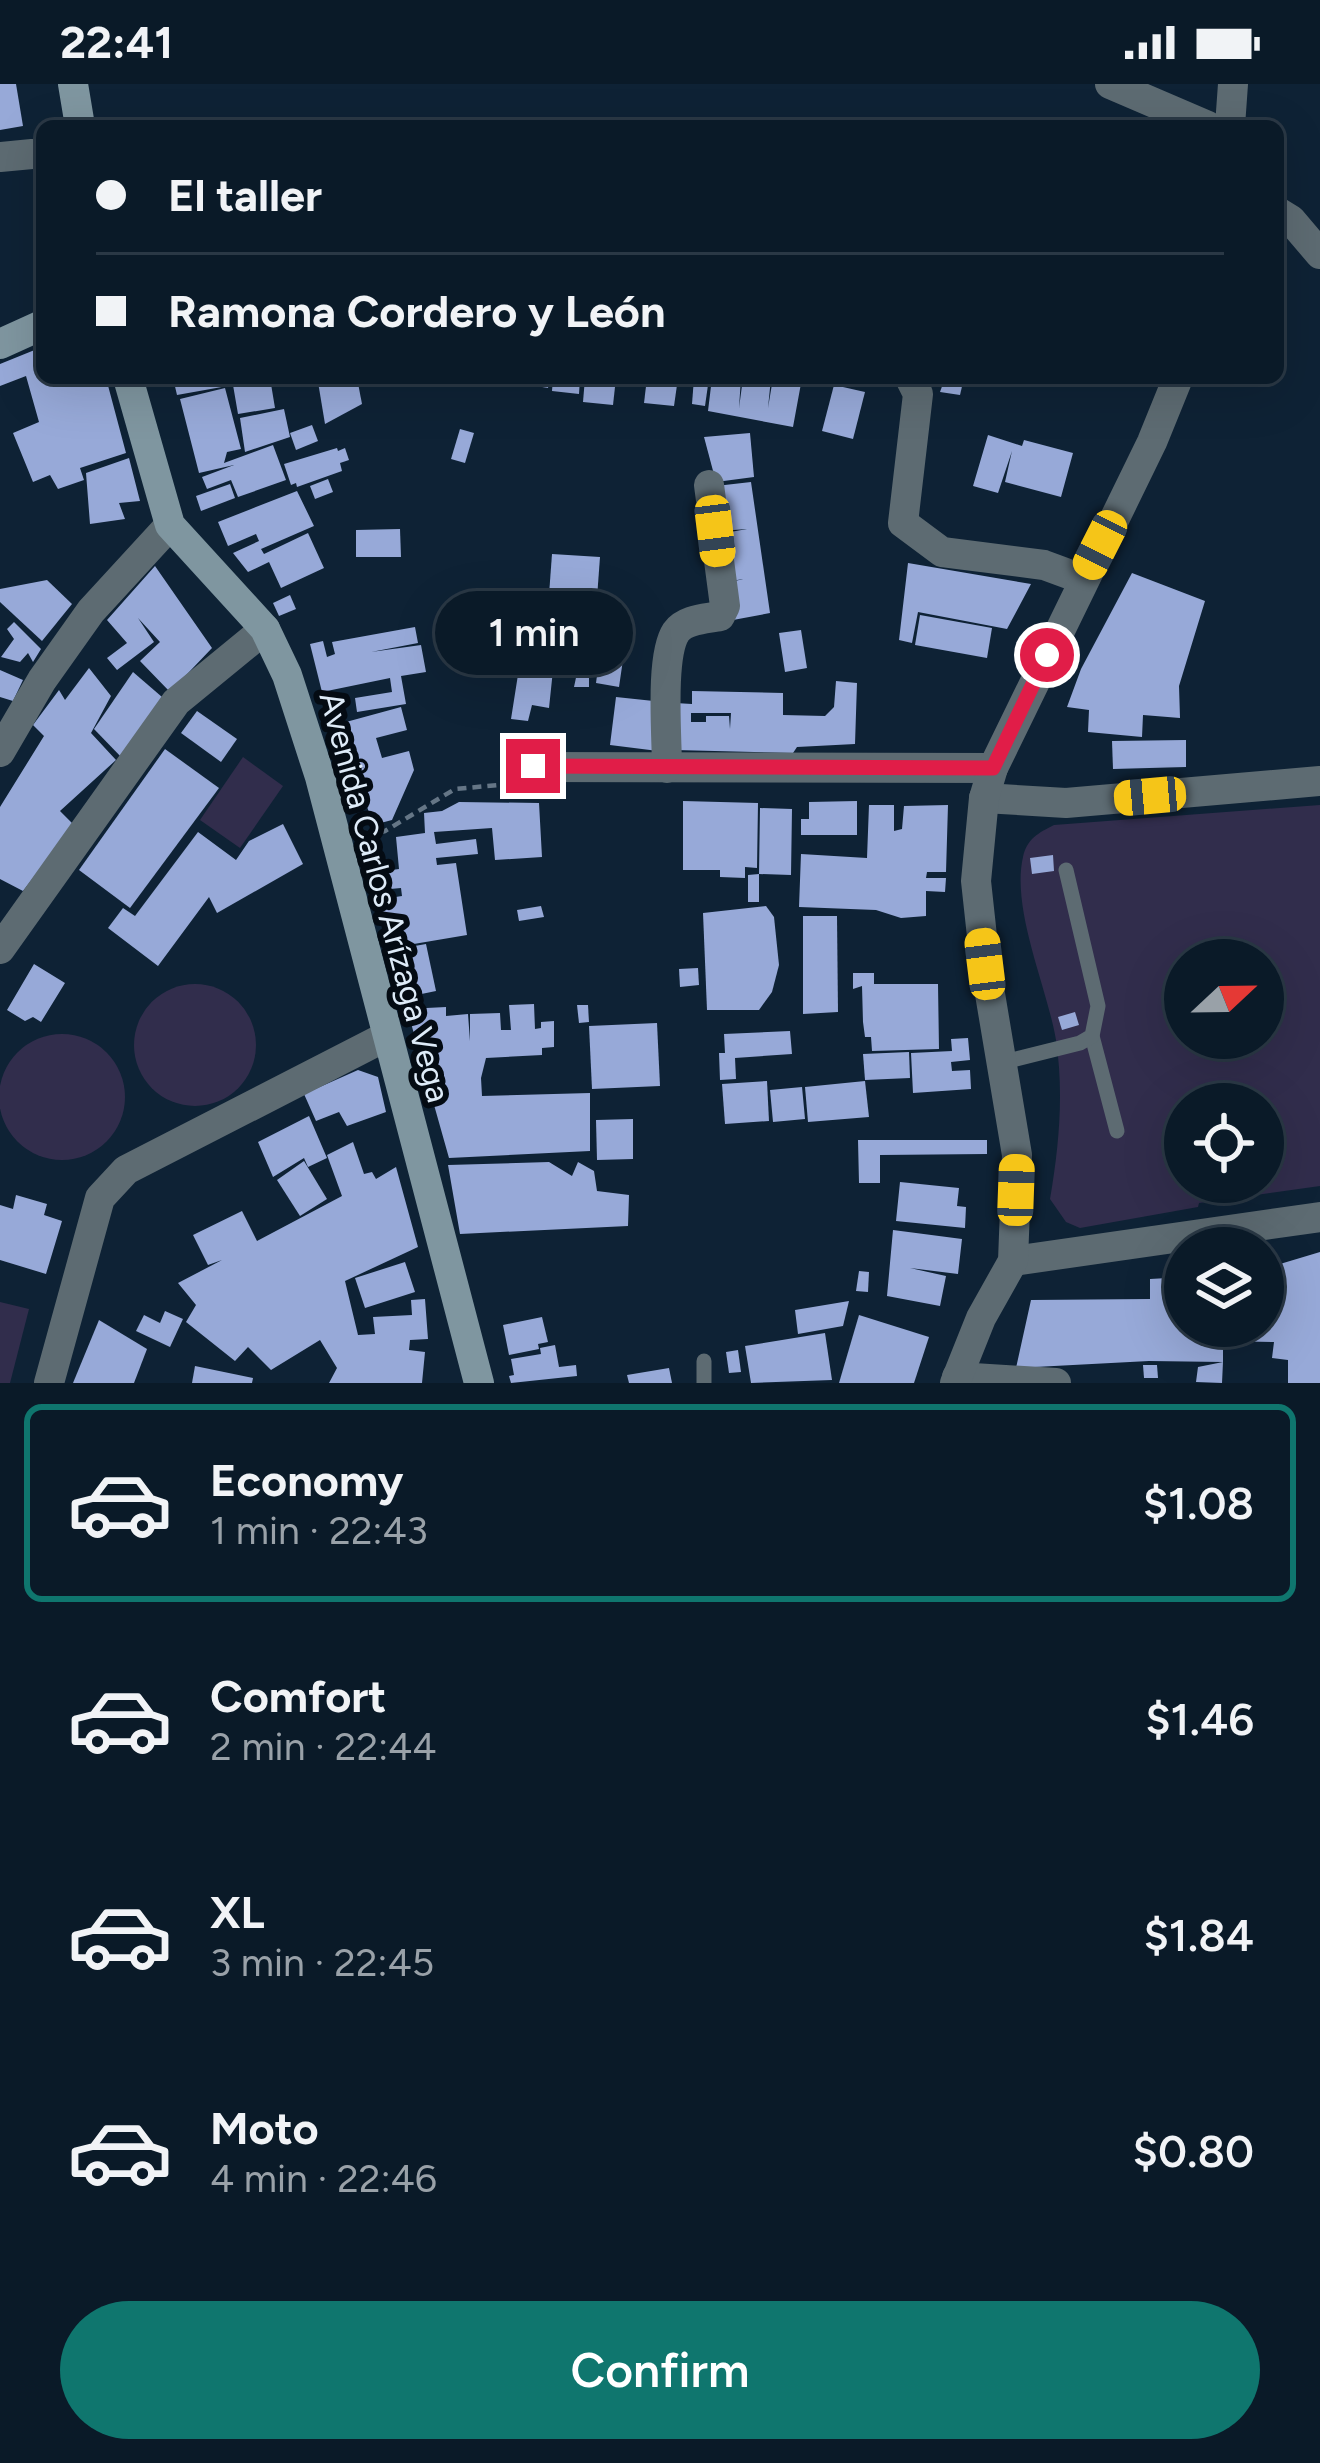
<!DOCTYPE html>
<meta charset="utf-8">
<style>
body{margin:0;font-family:Figtree,sans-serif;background:#182734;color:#f1f3f6;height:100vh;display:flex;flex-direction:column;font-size:45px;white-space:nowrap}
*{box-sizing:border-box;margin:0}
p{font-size:39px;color:#99a1a8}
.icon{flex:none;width:66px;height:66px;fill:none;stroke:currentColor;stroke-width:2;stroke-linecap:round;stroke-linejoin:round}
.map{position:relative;height:1299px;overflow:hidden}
.side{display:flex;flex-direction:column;background:#0a1a28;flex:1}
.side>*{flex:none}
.banner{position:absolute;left:36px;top:36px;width:1248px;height:264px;border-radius:18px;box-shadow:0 12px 48px #0002,0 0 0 3px #2a3845;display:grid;align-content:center;height:264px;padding:0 60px;background:#0a1a28}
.needle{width:78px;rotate:68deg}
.buttons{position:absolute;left:1164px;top:855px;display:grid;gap:24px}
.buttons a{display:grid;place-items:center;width:120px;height:120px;border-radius:50%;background:#0a1a28;box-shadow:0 12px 48px #0002,0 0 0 3px #2a3845;font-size:60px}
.end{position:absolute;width:54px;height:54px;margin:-27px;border:15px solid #e11d48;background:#fff;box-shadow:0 0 0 6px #fff}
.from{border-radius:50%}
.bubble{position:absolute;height:84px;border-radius:42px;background:#0a1a28;box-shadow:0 12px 48px #0002,0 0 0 3px #2a3845;font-size:39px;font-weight:600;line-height:84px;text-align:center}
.car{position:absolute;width:36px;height:72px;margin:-36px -18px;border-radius:15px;box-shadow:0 0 9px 3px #0007;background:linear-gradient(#f5c518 24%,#345 0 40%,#f5c518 0 76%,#345 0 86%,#f5c518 0)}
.banner b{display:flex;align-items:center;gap:42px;height:114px;font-size:45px}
.banner b+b{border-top:3px solid #2a3845}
.banner i{width:30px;height:30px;background:#f1f3f6}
ul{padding:21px 0 0;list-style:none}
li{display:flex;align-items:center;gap:36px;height:198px;margin:0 24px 18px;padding:0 36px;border:6px solid transparent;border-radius:18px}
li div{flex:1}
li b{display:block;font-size:45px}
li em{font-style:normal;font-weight:600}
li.on{border-color:#0f766e}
li>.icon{width:108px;height:108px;stroke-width:1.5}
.primary-button{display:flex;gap:24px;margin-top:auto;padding:24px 60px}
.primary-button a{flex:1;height:138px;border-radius:72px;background:#0f766e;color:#fff;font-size:48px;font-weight:600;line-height:138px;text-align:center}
.status{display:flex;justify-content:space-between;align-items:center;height:84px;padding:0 60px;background:#0a1a28;direction:ltr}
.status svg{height:33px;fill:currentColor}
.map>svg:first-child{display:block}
.green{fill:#312d4c;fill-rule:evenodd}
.building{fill:#97a9d8;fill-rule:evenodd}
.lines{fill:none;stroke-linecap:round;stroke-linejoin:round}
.path{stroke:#657686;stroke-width:4.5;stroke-dasharray:9 6;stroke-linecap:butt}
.lane{stroke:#5d6b72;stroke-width:15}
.street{stroke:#5d6b72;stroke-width:30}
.secondary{stroke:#7f96a0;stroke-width:30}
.route{stroke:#e11d48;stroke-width:15}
.labels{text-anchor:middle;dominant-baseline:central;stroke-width:12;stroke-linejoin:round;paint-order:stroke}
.street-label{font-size:33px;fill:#deebf8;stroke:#040b13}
</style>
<div class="status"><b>22:41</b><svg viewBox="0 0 49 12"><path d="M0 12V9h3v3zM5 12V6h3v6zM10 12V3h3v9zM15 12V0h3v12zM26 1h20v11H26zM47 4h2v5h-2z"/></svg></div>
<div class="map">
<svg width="1320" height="1299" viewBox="0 0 1320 1299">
<rect width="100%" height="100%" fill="#0e2235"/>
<g class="green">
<path d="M243,673L283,702L240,764L200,736Z"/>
<path d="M1320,721V1102L1199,1119L1198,1123L1080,1144L1066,1138L1050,1115C1059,1063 1064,1009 1056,956C1047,903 1011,825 1023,773C1027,755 1038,749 1054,741ZM1185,876H1263V954H1185ZM1185,1020H1263V1098H1185Z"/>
<circle cx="195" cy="961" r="61"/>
<circle cx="62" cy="1013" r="63"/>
<path d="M0,1218L29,1225L10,1299H0Z"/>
</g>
<g class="building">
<path d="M0,0H16L23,42L0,46Z"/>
<path d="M42,263V294H91L92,299L106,294L126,369L80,384L84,396L58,405L50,391L33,398L13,349L39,338L26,292L0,302V280Z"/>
<path d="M173,294H270L275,324L238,330L233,301L177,311Z"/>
<path d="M341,294H357L362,320L325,340L318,298Z"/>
<path d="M520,294H550L548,304L519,299Z"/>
<path d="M553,294H580L579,310L552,307Z"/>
<path d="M585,294H616L613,321L583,318Z"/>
<path d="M647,294H678L674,322L644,319Z"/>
<path d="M694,294H709L705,322L692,320Z"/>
<path d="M712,294H741L739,324L743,294H771L768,324L773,294H802L793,343L708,327Z"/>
<path d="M945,294H964L960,311L940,308Z"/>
<path d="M834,301L865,308L853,355L822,347Z"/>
<path d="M225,304L241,365L227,368L224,379L273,361L286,396L238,413L231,396L207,405L202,393L234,381L199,389L180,315Z"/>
<path d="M284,325L290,353L245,368L240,334Z"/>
<path d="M312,341L318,357L296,366L290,349Z"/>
<path d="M460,345L474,349L465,379L451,375Z"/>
<path d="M750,349L754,393L716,398L704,353Z"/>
<path d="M988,351L1022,362L1024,356L1073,369L1061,413L1005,398L1012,367L998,409L973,402Z"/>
<path d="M337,364L338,367L345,364L349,376L340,379L342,387L297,403L296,399L291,401L284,380Z"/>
<path d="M129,374L140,417L119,419L125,435L90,440L86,389Z"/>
<path d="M328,395L333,408L315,415L310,402Z"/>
<path d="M751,398L770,529L733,536L727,499L743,495L726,498L719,450L747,445L721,447L716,402Z"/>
<path d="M230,400L235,414L201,427L196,412Z"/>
<path d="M297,407L314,442L261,465L264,470L308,449L324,484L281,504L269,478L248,488L233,469L259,457L256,450L228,462L218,438Z"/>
<path d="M400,445L401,473H356V446Z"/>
<path d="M552,470L600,473L595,541L547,538Z"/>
<path d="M908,479L1031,500L1007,545L918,528L912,559L899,556Z"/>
<path d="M155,482L212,564L170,608L140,577L160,558L138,534L154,558L117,586L107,574L127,559L107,536Z"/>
<path d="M1132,489L1205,517L1179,602L1180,634L1143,631L1142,653L1088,648L1089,626L1067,623L1081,585Z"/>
<path d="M47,496L72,520L42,557L0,518V505Z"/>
<path d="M290,511L296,525L279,532L273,519Z"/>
<path d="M920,531L992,544L987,574L915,561Z"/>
<path d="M14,538L41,565L33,578L28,569L20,578L1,573L14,555L7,545Z"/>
<path d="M415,543L418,559L371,568L421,561L426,588L401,592L406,620L357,628L355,614L392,608L390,594L322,608L310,560L323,557L327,573L335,570L332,558Z"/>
<path d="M801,546L807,584L785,588L779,549Z"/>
<path d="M529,550L535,551L534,555L558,559L555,582L525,577Z"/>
<path d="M578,555L625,562L619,603L596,599L598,584L574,580Z"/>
<path d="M520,578L553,586L549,624L532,621L528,637L511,635Z"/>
<path d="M89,584L111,612L91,649L116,676L60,727L74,741L23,807L0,795V723L44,652L33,641L59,606L65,616Z"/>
<path d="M0,586L23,596L13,617L0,613Z"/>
<path d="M133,588L162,613L124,676L94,645Z"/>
<path d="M589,588V603H574L577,589Z"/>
<path d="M836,597L857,599L855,660L797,663L793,669L675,666V619L692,620V607L783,609V631L825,632L834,623ZM691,629H731L730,645L729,632H706V638H691Z"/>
<path d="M616,613L663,618L658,667L610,661Z"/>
<path d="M401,623L407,646L376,654L382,674L409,667L414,686L392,736L373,741L360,701L352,703L335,641Z"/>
<path d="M197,627L237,655L221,678L181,649Z"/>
<path d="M1186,656V683L1113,685L1112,657Z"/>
<path d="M165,665L219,704L130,824L79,786Z"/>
<path d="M683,717L758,719L757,784L745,783V794L720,793V786H683Z"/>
<path d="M857,717V751H801V735H809V718Z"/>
<path d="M459,718L539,719L542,773L495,776L492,744L434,748L436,760L476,755L478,770L436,774L437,781L456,779L467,851L390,864L376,816L402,812L401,804L379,806L377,788L399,785L396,753L425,749L424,729L442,727Z"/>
<path d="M869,721H894V747L902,745L904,722L948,721L946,788H927L926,794H946L945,808L926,807V832L901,834L876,826L799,823L801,770L867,774Z"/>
<path d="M760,724L792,725L791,791L759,790V818H748V791L759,790Z"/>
<path d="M283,740L303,780L217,829L209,813L158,882L108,844L123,824L135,832L198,748L236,776L249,757Z"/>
<path d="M1053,771L1054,787L1032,790L1030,774Z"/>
<path d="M541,822L544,833L519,837L517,826Z"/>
<path d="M766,822L774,833L779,881L772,908L759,926H707L703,829Z"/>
<path d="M803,832H837L838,928L803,930Z"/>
<path d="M426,860L436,907L402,914L392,866Z"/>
<path d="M34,880L65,899L41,938L33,933L25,937L7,926Z"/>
<path d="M698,884L699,901L680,903L679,885Z"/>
<path d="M853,889H874V900H938L939,965L872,967L871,953H865L863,938L862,902L853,905Z"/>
<path d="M534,920L535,945L541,944V938L554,937V963L542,964V971L486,974L481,994L482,1012L590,1009V1067L449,1074L407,925L446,923V932L468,930L470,957V930L500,929L501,946H511L509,921Z"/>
<path d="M577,921H588L589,938L579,939Z"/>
<path d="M1075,928L1079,941L1062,946L1058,933Z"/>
<path d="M657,939L660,1002L592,1005L589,942Z"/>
<path d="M790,947L792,970L735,974L736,995L720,996L719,969H725L724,950Z"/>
<path d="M968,954L970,976L951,978L952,987L970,986L971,1005L913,1009L911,969L952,967L951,955Z"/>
<path d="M909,968L910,994L865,996L863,970Z"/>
<path d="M358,986L378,993L386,1028L347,1042L339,1028L316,1037L304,1010Z"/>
<path d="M767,997L769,1037L725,1040L722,1000Z"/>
<path d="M865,997L869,1033L808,1038L805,1003Z"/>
<path d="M802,1003L805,1035L773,1038L770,1006Z"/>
<path d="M309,1032L327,1074L308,1083L304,1074L273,1093L258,1058Z"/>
<path d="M633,1035V1075L597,1076L596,1036Z"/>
<path d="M858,1056H987V1070L880,1071V1099H859Z"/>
<path d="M353,1058L364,1090L372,1088L376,1095L396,1083L418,1163L345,1197L358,1251L375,1250L373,1233L412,1231L411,1216L425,1215L428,1255L410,1256L409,1266L425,1268L422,1299H329L337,1284L320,1256L271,1286L248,1263L235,1277L186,1238L196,1221L178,1199L222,1176L208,1181L193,1151L242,1127L257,1157L342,1112L327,1071Z"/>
<path d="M304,1077L327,1115L300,1132L277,1096Z"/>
<path d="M549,1078L572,1092L578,1078L594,1087L597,1107L629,1111L628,1142L460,1150L448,1081Z"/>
<path d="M900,1098L959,1104L957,1122L966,1123L965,1144L896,1137Z"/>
<path d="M16,1111L47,1120L44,1131L62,1137L46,1190L0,1176V1121L13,1125Z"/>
<path d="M893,1146L962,1155L958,1190L910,1184L946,1192L940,1222L887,1212Z"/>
<path d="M1320,1168V1299H1288V1276L1272,1274L1274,1258L1223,1257V1278L1222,1299L1196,1298L1198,1283L1223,1278L1149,1277L1016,1284L1031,1216L1150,1215V1195L1185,1193V1242H1263V1185Z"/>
<path d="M405,1178L415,1208L365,1224L355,1194Z"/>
<path d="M859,1187L869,1188L868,1208L856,1207Z"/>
<path d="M849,1217L843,1242L798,1250L795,1226Z"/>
<path d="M165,1227L183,1235L170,1263L136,1247L144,1231L160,1239Z"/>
<path d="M859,1231L929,1253L914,1299H839Z"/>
<path d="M542,1233L548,1258L538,1260L539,1265L509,1271L503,1241Z"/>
<path d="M99,1236L147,1265L134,1299H73Z"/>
<path d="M825,1249L832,1296L751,1299L745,1262Z"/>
<path d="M555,1261L559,1283L576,1281L577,1292L511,1299L509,1292L514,1291L511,1275L541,1270L540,1264Z"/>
<path d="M738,1266L741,1288L729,1289L726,1268Z"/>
<path d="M1143,1281H1157L1158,1294H1144Z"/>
<path d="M195,1282L253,1294L252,1299H192Z"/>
<path d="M669,1284L672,1299H629L627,1291Z"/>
</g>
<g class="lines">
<path class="path" d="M365,753L385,747L455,705L509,700"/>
<g class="lane">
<path d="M1092,952L1117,1047"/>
<path d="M1004,978L1080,959L1092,952L1098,922L1066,786"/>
<path d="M704,1299V1277"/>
</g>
<g class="street">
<path d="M1110,0L1208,42"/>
<path d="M1230,42L1233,0"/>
<path d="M0,73L32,70"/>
<path d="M1278,128L1291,136L1320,170"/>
<path d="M910,294L918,310L903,439L942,468L1044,481L1082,495"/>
<path d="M0,668L42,596L91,527L170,441"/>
<path d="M533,683L993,684"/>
<path d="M667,684C667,653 660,572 676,548C685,535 706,535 720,532L725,522L709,401"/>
<path d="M984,714L1066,719L1320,697"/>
<path d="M0,865L176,618L265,545"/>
<path d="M1013,1177L1320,1133"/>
<path d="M957,1293L1056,1299"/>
<path d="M49,1299L100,1114L126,1086L385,953"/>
<path d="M955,1299L981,1234L1013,1177L1017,1071L985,880L976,797L984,714L993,684L1152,358L1178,294"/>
</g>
<g class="secondary">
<path d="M73,0L80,42"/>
<path d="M0,260L42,241"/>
<path d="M128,294L170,441L265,545L287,591L320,693L479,1299"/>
</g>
</g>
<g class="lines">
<path class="route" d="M533,682L993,684L1047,571"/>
</g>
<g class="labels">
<g class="street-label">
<text transform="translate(385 813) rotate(75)">Avenida Carlos Arízaga Vega</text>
</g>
</g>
</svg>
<div class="buttons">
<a><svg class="needle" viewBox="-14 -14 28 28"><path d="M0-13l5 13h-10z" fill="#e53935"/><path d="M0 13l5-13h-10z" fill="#99a1a8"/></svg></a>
<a><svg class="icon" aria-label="locate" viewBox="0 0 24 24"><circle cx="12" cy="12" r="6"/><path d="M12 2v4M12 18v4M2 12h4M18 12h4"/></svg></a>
<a><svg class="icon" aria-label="layers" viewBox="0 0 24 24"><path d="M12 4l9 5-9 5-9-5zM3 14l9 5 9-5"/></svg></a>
</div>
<i class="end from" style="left:1047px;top:571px"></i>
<i class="end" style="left:533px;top:682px"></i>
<div class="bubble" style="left:435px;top:507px;width:198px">1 min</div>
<i class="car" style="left:715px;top:447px;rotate:173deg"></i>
<i class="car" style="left:1100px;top:461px;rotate:207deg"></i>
<i class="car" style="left:1150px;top:712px;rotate:265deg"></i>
<i class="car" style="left:985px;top:880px;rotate:353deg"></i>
<i class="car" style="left:1016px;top:1106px;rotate:2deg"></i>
<div class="banner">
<b><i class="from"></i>El taller</b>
<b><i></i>Ramona Cordero y León</b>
</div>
</div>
<section class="side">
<ul>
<li class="on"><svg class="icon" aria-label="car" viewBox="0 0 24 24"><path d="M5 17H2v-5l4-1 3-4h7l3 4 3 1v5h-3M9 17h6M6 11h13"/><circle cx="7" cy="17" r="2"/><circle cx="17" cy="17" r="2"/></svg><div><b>Economy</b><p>1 min · 22:43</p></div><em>$1.08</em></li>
<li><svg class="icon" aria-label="car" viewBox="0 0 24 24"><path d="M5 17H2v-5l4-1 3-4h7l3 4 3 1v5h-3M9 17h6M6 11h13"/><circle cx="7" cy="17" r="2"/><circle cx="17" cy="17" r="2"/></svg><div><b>Comfort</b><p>2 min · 22:44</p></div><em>$1.46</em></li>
<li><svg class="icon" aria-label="car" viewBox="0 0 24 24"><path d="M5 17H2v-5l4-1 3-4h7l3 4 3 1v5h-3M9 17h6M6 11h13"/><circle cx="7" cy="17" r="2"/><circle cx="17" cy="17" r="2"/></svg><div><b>XL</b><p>3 min · 22:45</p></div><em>$1.84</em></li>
<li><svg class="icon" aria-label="car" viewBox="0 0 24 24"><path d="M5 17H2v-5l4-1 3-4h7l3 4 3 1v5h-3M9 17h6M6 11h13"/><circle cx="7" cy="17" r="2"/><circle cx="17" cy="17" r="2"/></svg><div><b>Moto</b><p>4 min · 22:46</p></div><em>$0.80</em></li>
</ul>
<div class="primary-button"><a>Confirm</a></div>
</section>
